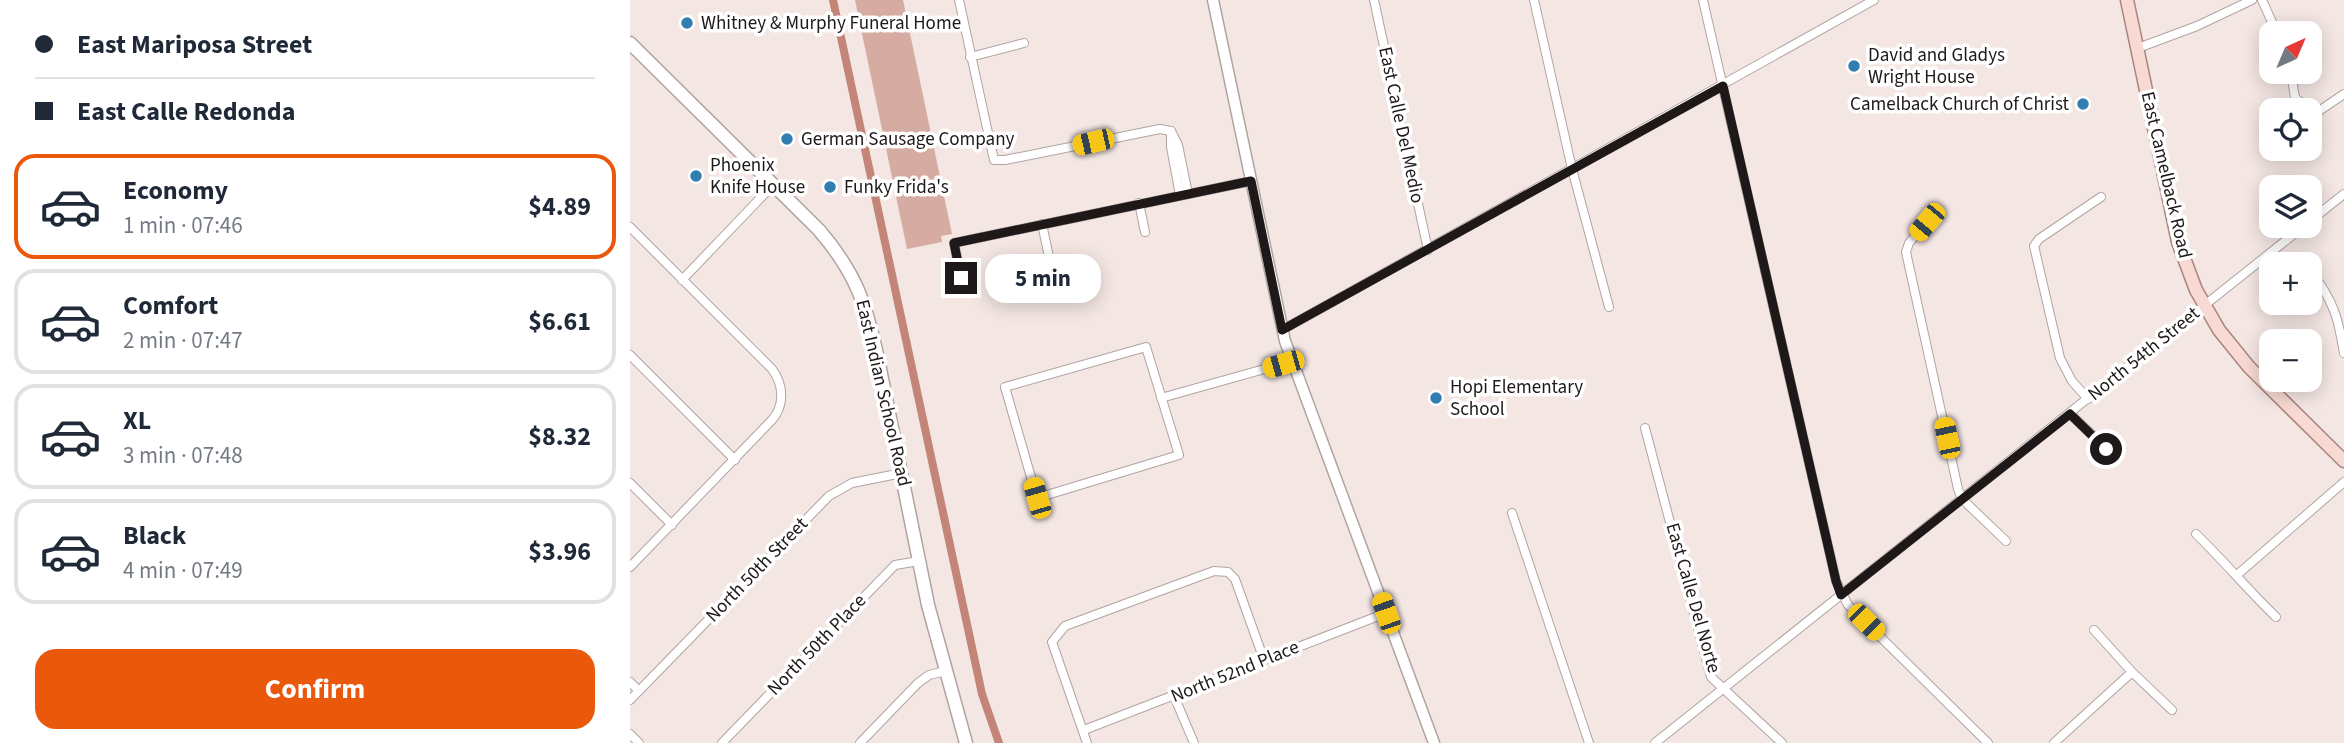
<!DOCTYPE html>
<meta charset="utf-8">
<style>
body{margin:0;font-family:"Source Sans 3",sans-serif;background:#f6f6f7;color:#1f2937;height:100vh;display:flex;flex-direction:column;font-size:26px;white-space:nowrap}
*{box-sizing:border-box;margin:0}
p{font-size:23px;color:#747a83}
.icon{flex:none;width:38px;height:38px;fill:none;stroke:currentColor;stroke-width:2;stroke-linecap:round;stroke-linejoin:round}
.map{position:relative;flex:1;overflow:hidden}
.drawer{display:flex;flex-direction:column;background:#fff;width:630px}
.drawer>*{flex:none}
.banner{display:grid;align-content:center;height:154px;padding:0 35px;background:#fff}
.needle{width:46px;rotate:44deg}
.fabs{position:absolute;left:1629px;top:21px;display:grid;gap:14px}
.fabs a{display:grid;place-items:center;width:63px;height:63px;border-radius:14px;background:#fff;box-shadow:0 4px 18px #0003;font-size:35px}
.end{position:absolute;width:32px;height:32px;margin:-16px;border:9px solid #1e1918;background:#fff;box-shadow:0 0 0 4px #fff}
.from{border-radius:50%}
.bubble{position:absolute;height:49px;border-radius:21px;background:#fff;box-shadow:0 4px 18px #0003;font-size:23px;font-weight:700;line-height:49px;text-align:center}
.car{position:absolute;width:21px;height:42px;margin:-21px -10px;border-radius:9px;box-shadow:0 0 5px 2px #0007;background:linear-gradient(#f5c518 24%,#345 0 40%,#f5c518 0 76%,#345 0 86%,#f5c518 0)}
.banner b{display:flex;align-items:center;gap:24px;height:66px;font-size:26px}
.banner b+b{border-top:2px solid #e0e1e3}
.banner i{width:18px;height:18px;background:#1f2937}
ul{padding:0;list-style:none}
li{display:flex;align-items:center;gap:21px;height:105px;margin:0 14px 10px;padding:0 21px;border:4px solid #e0e1e3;border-radius:21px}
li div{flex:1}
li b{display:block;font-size:26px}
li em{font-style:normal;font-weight:700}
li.selected{border-color:#ea580c}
li>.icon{width:63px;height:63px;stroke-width:1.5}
.button{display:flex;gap:14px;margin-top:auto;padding:14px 35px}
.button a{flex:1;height:80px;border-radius:21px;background:#ea580c;color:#fff;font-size:28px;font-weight:700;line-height:80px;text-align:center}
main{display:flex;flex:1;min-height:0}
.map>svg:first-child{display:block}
.green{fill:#d6aba2}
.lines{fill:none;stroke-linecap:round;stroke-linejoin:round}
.canal{stroke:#c38578;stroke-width:8}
.minor-casing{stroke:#b0a4a1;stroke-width:10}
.tertiary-casing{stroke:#b0a4a1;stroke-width:13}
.secondary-casing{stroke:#b0a4a1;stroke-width:15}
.primary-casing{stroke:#a8867e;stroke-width:15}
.minor{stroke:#fff;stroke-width:8}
.tertiary{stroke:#fff;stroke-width:10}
.secondary{stroke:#fff;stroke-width:12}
.primary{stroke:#f8d9d3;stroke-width:12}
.route{stroke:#1e1918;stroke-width:9}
.poi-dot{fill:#337eb1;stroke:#fff;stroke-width:2.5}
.labels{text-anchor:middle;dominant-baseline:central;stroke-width:7;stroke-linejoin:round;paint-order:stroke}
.poi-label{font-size:19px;fill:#1e1918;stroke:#fff;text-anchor:start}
.street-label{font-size:19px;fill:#1e1918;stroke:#fff}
</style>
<main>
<section class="drawer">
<div class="banner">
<b><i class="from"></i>East Mariposa Street</b>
<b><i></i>East Calle Redonda</b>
</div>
<ul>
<li class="selected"><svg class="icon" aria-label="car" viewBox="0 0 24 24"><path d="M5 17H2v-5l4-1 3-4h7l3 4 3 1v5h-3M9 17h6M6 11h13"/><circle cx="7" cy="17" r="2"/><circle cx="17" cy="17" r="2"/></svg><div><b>Economy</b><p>1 min · 07:46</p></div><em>$4.89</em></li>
<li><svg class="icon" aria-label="car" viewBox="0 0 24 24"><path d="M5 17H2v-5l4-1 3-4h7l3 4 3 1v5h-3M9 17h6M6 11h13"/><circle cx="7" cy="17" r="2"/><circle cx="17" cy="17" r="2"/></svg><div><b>Comfort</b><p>2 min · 07:47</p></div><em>$6.61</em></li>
<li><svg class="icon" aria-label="car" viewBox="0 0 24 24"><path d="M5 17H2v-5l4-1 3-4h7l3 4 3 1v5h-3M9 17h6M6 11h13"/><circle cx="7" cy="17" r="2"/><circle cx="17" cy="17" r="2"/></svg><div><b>XL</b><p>3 min · 07:48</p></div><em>$8.32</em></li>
<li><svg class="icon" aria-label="car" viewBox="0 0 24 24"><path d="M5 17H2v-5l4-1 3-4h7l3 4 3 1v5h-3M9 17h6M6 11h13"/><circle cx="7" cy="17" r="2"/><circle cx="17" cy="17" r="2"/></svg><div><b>Black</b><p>4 min · 07:49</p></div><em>$3.96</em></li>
</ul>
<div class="button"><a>Confirm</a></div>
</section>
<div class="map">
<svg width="1714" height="743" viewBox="0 0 1714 743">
<rect width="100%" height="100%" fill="#f4e6e3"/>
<path class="green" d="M225,0H273L322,234L311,236L312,242L277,249Z"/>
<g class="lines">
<path class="canal" d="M203,0L352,694L369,743"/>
<defs>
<g id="minor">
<path d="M329,0L364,160H375L530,129L541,131"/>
<path d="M744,0L798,250"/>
<path d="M904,0L942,169L979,307"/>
<path d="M1073,0L1206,581L1218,605L1358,743"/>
<path d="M1632,0L1647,33"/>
<path d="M1508,48L1567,26L1622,0"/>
<path d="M340,57L394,43"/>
<path d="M1661,72L1665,98L1664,110"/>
<path d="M1665,98L1676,106L1689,111"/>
<path d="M1680,129L1689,111L1714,94"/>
<path d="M541,131L548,145L558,194"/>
<path d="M541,134V147L550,195"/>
<path d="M509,203L515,232"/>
<path d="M1680,221L1714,194"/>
<path d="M1297,222L1279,243L1276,252L1328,489L1332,499L1376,541"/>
<path d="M412,224L419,257"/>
<path d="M0,227L142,369C154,385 155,406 141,421L0,567"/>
<path d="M331,278L324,243L621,181"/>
<path d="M52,280L143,185"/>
<path d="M1690,284C1706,308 1709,324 1714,353"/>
<path d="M652,330L1244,0"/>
<path d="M516,347L549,455L407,498L375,387Z"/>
<path d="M0,355L105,460"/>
<path d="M531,398L663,361"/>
<path d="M1458,399L1442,381L1430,358L1404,246L1409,239L1471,197"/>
<path d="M1440,414L1476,448"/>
<path d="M1015,428L1081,677L1152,743"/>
<path d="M0,483L42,525"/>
<path d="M882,513L959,743"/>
<path d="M1566,534C1594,561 1618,590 1646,617"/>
<path d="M1608,574L1714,482"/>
<path d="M1464,630L1502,672L1542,710"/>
<path d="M0,682L9,691"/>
<path d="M544,696L564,743"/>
<path d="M0,700L199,496L222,483L272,473"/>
<path d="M454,730L756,613"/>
<path d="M0,734L9,743"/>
<path d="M92,743L265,565L289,561"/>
<path d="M230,743L288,683L299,675L316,671"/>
<path d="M457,743L422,642L435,626L584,571L598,572L605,579L634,660"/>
<path d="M1025,743L1674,226"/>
<path d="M1424,743L1502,672"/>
</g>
<path id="tertiary" d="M583,0L655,341L804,743"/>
<path id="secondary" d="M0,43L189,230C226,273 236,304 248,359L298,605L336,743"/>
<path id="primary" d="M1497,0L1548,242L1566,290L1589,330L1619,367L1714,461"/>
</defs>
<use href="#minor" class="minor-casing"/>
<use href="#tertiary" class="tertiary-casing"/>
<use href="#secondary" class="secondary-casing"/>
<use href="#primary" class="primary-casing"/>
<use href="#minor" class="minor"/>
<use href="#tertiary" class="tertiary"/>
<use href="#secondary" class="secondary"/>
<use href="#primary" class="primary"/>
</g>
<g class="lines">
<path class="route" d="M331,278L324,243L621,181L652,330L1093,86L1206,581L1211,595L1440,414L1476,449"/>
</g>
<g class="poi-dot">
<circle cx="57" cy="23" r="7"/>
<circle cx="1224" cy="66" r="7"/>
<circle cx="1453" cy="104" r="7"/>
<circle cx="157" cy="139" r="7"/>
<circle cx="66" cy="176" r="7"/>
<circle cx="200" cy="187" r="7"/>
<circle cx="806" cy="398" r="7"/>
</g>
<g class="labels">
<g class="poi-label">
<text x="71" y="23">Whitney &amp; Murphy Funeral Home</text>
<text x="1238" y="55">David and Gladys<tspan x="1238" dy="22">Wright House</tspan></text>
<text x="1439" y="104" text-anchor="end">Camelback Church of Christ</text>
<text x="171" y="139">German Sausage Company</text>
<text x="80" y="165">Phoenix<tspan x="80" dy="22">Knife House</tspan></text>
<text x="214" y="187">Funky Frida's</text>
<text x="820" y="387">Hopi Elementary<tspan x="820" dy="22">School</tspan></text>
</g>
<g class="street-label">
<text transform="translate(771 125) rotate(78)">East Calle Del Medio</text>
<text transform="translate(1536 175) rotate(77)">East Camelback Road</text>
<text transform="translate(1514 354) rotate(-39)">North 54th Street</text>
<text transform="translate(253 393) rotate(77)">East Indian School Road</text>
<text transform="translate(127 570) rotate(-46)">North 50th Street</text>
<text transform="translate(1063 598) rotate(74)">East Calle Del Norte</text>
<text transform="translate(187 645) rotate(-46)">North 50th Place</text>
<text transform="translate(605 672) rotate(-22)">North 52nd Place</text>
</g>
</g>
</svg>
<div class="fabs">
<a><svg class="needle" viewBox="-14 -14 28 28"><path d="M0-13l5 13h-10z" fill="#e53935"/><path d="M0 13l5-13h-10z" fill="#747a83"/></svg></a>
<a><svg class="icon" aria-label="locate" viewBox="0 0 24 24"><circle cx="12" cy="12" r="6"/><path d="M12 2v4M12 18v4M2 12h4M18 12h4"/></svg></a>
<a><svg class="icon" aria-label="layers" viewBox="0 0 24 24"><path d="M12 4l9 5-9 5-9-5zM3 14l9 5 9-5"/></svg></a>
<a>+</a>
<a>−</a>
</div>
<i class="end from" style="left:1476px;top:449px"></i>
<i class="end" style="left:331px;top:278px"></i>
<div class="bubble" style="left:355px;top:254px;width:116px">5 min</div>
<i class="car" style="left:463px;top:142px;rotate:257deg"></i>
<i class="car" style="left:1297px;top:222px;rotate:220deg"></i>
<i class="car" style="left:653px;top:364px;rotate:254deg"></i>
<i class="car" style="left:1317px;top:438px;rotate:348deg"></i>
<i class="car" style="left:407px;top:498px;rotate:344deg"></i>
<i class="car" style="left:756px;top:613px;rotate:341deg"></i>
<i class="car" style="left:1236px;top:622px;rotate:135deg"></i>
</div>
</main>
